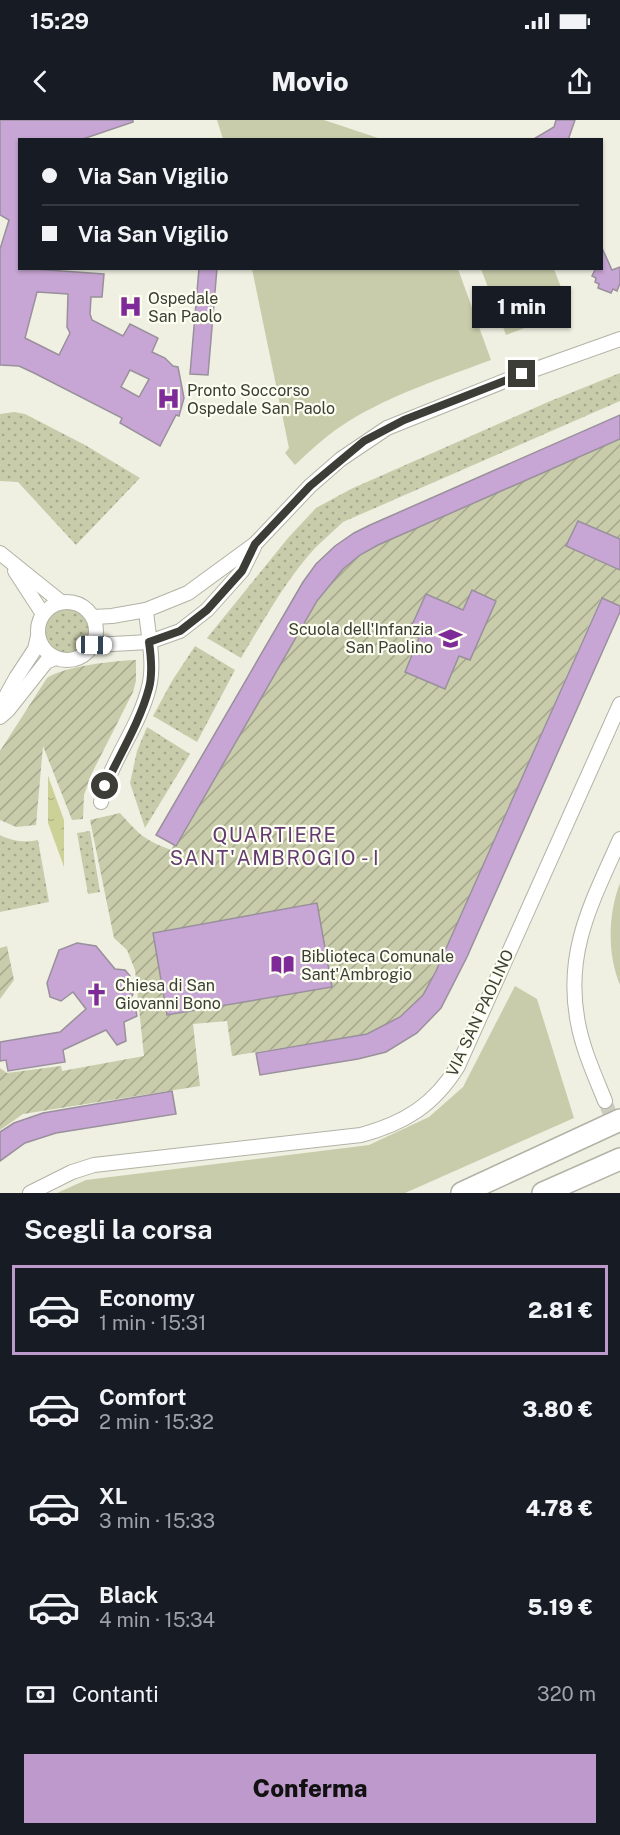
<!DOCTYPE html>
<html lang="it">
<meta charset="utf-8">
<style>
body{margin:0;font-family:"Public Sans",sans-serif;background:#20242c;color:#f1f3f6;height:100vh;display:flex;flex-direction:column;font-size:22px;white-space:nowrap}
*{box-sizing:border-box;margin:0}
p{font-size:20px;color:#9ea1a6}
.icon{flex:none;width:33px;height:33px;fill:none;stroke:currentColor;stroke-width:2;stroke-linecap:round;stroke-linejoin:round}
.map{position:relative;height:1073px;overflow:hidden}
.details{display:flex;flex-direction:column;background:#171b24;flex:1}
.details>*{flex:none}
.guide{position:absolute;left:18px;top:18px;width:585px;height:132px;border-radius:0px;box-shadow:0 2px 4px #0004;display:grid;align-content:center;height:132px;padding:0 24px;background:#171b24}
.end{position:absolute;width:27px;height:27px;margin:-14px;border:8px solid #3d3d38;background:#fff;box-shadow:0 0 0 3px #fff}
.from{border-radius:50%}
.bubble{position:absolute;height:42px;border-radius:0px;background:#171b24;box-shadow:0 2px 4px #0004;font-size:20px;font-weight:800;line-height:42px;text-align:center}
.car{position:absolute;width:18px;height:36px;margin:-18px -9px;border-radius:8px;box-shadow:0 0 4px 2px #0007;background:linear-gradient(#fff 24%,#345 0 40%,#fff 0 76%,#345 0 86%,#fff 0)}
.guide b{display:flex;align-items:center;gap:21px;height:57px;font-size:22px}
.guide b+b{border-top:2px solid #363941}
.guide i{width:15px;height:15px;background:#f1f3f6}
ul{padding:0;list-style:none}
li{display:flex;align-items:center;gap:18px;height:90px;margin:0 12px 9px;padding:0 12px;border:3px solid transparent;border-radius:0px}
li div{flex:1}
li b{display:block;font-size:22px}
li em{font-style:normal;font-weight:800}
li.current{border-color:#bd99cc}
li>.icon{width:54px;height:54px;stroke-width:1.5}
h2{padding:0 24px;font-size:27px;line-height:72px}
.pay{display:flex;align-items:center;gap:15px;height:66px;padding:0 24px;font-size:22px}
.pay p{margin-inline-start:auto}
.button{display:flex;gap:12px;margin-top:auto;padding:12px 24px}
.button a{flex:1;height:69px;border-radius:0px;background:#bd99cc;color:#111;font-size:24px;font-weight:800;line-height:69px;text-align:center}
.status{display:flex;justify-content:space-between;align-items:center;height:42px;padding:0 30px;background:#171b24;direction:ltr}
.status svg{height:16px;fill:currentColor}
header{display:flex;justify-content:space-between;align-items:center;height:78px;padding:0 24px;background:#171b24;font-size:27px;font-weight:800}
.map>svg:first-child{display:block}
.grass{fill:url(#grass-dots)}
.park{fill:#c9ccaa}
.garden{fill:url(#garden-furrows)}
.water{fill:url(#water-ripples)}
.building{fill:#c7a5d4;stroke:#99909c;stroke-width:1.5;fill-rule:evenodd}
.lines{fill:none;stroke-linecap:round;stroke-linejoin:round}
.minor-tunnel{stroke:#cbccc0;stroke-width:14;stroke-dasharray:14 7;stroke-linecap:butt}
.minor-casing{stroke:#b1b3a5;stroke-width:16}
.highway-casing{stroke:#b1b3a5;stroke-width:24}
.minor{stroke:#fff;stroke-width:14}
.highway{stroke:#fff;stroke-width:21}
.route{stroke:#3d3d38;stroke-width:8}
.labels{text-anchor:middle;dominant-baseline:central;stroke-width:4.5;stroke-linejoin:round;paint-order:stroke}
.poi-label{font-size:16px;fill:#3d3d38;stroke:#fcfeef;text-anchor:start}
.street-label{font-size:16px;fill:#3d3d38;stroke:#fcfeef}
.quarter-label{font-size:20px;letter-spacing:1.5px;fill:#643b73;stroke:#fcfeef}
</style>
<div class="status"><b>15:29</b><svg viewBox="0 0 49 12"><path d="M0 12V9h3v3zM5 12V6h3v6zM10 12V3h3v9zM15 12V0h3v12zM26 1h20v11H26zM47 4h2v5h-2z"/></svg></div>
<header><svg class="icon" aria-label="back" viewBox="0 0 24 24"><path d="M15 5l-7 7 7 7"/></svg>Movio<svg class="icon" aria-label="share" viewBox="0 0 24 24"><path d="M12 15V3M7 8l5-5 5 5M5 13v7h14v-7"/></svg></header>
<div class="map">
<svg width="620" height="1073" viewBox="0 0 620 1073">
<defs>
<pattern id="grass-dots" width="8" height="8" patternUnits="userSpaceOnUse" patternTransform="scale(1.5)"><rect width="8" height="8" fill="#c9ccaa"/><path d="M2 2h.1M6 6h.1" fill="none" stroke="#a4a78b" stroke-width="1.8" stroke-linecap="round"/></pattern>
<pattern id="garden-furrows" width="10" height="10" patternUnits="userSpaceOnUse" patternTransform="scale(1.5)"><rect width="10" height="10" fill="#c9ccaa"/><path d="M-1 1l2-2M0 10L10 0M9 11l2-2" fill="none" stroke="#a4a78b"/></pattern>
<pattern id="water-ripples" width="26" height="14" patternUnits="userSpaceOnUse" patternTransform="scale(1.5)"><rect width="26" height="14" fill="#ccd198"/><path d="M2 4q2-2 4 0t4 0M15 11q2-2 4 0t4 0" fill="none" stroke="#b0b484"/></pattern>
</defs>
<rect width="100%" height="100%" fill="#eff0e2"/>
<g class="grass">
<path d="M620,253V281L343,402C334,411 324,419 315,428C285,461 264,500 241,538L207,518L288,418L316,388L351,369L548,282Z"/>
<path d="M14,292L25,294L85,325L140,358L76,425L18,362L0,361V294Z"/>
<circle cx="67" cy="510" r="24"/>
<path d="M195,526L235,550L197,622L153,596L172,561Z"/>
<path d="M147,607L190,634L145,708L130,663L137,631Z"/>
<path d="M90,711L100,772L88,774L77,713Z"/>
<path d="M0,715C11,721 26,723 38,720L49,782L0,792Z"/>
</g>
<g class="park">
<path d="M217,0H324L381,19H223Z"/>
<path d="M252,149H458L491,240C443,258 393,274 349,301C329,313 312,329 295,345L285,333L289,328Z"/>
<path d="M481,149H554L570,191L506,215Z"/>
<path d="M620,763V865C607,834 608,794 620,763Z"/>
<path d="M515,866L537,879L574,998L405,1073H57L86,1060L369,1025L429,997L463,967Z"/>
</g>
<g class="garden">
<path d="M620,318V486L601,478L436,851L423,875L400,897L367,914L232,936L227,901L193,904L200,966L23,994L0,1010V948L7,953L61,946L62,951L144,936L135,850L127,830L114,818L90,700L120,693C140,715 143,719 171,730L315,480L332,458L367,429Z"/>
<path d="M136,540V561L133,572L92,653L84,675L83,699L72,700L43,626L36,705L16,707L0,700V631L47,558C65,546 113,541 136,540Z"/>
<path d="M7,826L14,860L0,879V828Z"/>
</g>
<path class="water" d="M48,656L64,700V747L48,703Z"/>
<g class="building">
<path d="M0,0H133V2L80,20H20V148L104,154L102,177H91L90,194L92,200L123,216L130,204L158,218L152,232L165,238L173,246L178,247L184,278L179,296L176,295L160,326L120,303L122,298L34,253L19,246L0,245V129L9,100L0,95ZM37,172L68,174L67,207L70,213L59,235L25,218ZM130,250L149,259L139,277L121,267Z"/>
<path d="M556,0H575L568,20H532L554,7Z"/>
<path d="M602,128L612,150L620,147V163L617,171L613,169L611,173L598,168L599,164L595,162L596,158L592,156L596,148H602Z"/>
<path d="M199,148H217L208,255L190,254Z"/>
<path d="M620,295V319L378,425L360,435L343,449L317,481L176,726L156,715L303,462L316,444L335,426L354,413L370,405Z"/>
<path d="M578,401L620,419V450L566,426Z"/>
<path d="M472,470L496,481L470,540L459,536L445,569L405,552L419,518L408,514L426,474L463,490Z"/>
<path d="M602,478L620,486V492L467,837L441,888L417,913L386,932L358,939L260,955L256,933L367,914L400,897L423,875L436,851Z"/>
<path d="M317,783L332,867L167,895L153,813Z"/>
<path d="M77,823L96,826L115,849L125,850L130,856L128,861L129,869L133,874L130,880L135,886L137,896L124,902L126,921L117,925L106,910L63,930L65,942L8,951L6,940L0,941V922L60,912L86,889L73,872L61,881L50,877L47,863L59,830Z"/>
<path d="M172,971L176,994L56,1013L25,1023L0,1041V1012L14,1003L43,993Z"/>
</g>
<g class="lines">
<path class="minor-tunnel" d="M605,981L620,1020"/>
<defs>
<g id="minor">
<path d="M0,433L61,482"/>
<path d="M15,451L43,494"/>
<circle cx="67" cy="511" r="29"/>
<path d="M93,497L112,496L146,490L188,473L255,424L310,366L341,339L387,308L522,254L620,219"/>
<path d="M94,525L149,522L180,511L207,490L242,451L254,427"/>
<path d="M0,587L16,558L35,529L38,516"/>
<path d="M0,597L8,590L46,542L55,538"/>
<path d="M101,682C110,641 139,608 149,567C155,543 148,515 146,490"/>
<path d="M605,981C595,956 583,930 578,903C564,832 592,782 620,719"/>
<path d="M30,1073L72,1052L94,1045L361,1015C405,1003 434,985 458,946L620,584"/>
</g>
<g id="highway">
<path d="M462,1073L620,1000"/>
<path d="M543,1073L620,1039"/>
</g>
</defs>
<use href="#minor" class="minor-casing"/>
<use href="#highway" class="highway-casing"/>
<use href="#minor" class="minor"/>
<use href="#highway" class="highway"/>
</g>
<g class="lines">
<path class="route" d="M105,666C120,634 140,602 149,568C153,553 151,536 149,522L180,511L207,490L242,451L255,424L310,366L364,321L404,300L522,254"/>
</g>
<defs>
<symbol id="hospital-bare" viewBox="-9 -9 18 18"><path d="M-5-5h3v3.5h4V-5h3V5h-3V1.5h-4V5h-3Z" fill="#7e2a99" stroke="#fcfeef" stroke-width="2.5" paint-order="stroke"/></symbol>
<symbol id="school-bare" viewBox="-9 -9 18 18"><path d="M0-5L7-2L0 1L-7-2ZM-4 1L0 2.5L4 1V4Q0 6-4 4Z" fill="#7e2a99" stroke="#fcfeef" stroke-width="2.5" paint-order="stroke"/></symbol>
<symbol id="library-bare" viewBox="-9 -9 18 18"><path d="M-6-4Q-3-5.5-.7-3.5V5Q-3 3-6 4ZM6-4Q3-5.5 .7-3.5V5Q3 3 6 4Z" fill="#7e2a99" stroke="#fcfeef" stroke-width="2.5" paint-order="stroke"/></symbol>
<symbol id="church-bare" viewBox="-9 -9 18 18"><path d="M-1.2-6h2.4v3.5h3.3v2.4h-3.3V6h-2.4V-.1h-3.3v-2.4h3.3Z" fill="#7e2a99" stroke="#fcfeef" stroke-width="2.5" paint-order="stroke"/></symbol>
</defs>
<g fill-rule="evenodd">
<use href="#hospital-bare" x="114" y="170" width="33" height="33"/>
<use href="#hospital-bare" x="152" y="262" width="33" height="33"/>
<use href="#school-bare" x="434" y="502" width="33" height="33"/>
<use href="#library-bare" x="266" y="828" width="33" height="33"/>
<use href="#church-bare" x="80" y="858" width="33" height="33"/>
</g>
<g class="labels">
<g class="poi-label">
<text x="148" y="178">Ospedale<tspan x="148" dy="18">San Paolo</tspan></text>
<text x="187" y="270">Pronto Soccorso<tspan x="187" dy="18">Ospedale San Paolo</tspan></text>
<text x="433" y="509" text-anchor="end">Scuola dell'Infanzia<tspan x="433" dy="18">San Paolino</tspan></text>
<text x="301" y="836">Biblioteca Comunale<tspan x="301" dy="18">Sant'Ambrogio</tspan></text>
<text x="115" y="865">Chiesa di San<tspan x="115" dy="18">Giovanni Bono</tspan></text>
</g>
<g class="street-label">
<text transform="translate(480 893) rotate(-65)">VIA SAN PAOLINO</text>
</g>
<g class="quarter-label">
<text x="275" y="715">QUARTIERE<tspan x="275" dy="23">SANT'AMBROGIO - I</tspan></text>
</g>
</g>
</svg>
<i class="end from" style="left:105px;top:666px"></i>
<i class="end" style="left:522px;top:254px"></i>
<div class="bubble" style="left:472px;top:166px;width:99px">1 min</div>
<i class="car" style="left:94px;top:525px;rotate:91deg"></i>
<div class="guide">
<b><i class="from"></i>Via San Vigilio</b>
<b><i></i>Via San Vigilio</b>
</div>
</div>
<section class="details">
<h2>Scegli la corsa</h2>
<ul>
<li class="current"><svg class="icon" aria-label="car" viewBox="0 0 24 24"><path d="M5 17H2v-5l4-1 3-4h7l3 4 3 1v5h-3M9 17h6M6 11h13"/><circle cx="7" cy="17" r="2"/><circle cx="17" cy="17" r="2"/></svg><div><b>Economy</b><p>1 min · 15:31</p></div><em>2.81 €</em></li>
<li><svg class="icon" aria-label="car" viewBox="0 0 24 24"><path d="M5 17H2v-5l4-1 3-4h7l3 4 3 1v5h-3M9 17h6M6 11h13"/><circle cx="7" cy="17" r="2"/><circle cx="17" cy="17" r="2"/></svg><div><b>Comfort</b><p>2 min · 15:32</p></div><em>3.80 €</em></li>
<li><svg class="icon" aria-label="car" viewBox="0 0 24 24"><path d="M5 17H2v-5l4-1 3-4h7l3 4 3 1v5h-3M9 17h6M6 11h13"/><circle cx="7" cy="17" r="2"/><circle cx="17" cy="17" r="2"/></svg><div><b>XL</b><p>3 min · 15:33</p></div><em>4.78 €</em></li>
<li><svg class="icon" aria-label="car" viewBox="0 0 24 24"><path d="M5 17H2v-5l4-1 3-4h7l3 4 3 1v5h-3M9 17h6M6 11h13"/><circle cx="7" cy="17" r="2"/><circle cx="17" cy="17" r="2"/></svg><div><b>Black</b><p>4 min · 15:34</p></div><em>5.19 €</em></li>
</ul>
<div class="pay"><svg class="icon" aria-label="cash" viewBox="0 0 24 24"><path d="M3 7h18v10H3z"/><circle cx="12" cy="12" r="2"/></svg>Contanti<p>320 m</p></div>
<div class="button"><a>Conferma</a></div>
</section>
